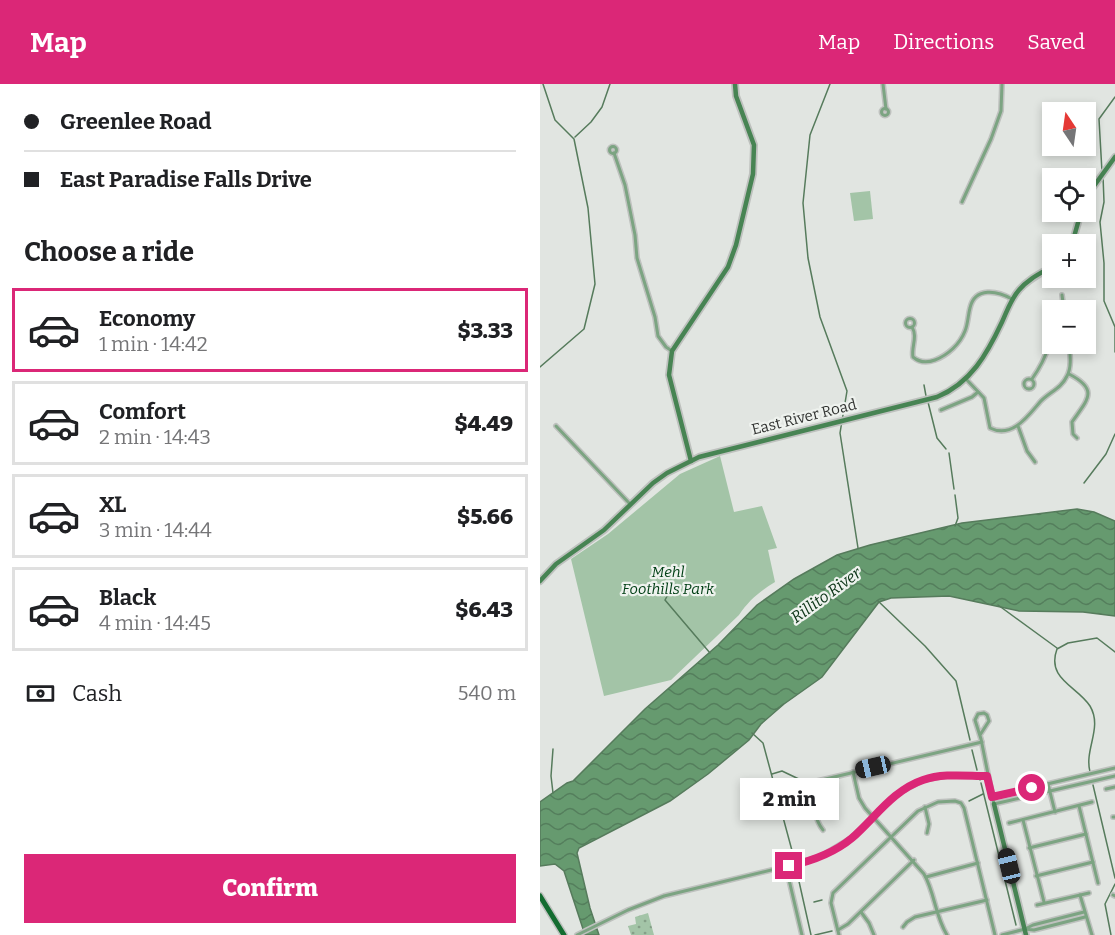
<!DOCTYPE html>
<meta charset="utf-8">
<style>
body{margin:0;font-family:Bitter,serif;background:#f2f2f2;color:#202124;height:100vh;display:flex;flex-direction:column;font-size:22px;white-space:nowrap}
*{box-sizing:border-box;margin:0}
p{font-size:20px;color:#757577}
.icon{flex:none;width:33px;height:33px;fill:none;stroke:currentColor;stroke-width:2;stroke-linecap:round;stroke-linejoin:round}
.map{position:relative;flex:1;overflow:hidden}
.drawer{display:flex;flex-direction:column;background:#fff;width:540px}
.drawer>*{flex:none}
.hud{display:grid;align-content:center;height:132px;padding:0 24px;background:#fff}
.needle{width:39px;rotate:347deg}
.buttons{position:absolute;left:502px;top:18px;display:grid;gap:12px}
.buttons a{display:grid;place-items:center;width:54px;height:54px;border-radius:0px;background:#fff;box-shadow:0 3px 9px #0003;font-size:30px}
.end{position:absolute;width:27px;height:27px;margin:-14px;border:8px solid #db2777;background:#fff;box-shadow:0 0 0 3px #fff}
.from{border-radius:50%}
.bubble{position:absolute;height:42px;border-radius:0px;background:#fff;box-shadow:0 3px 9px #0003;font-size:20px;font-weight:800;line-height:42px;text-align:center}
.car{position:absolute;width:18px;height:36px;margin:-18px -9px;border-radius:8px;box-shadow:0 0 4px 2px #0007;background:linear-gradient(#222 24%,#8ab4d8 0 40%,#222 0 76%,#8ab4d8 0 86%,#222 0)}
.hud b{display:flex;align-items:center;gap:21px;height:57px;font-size:22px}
.hud b+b{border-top:2px solid #e0e0e0}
.hud i{width:15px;height:15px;background:#202124}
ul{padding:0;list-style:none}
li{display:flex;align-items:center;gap:18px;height:84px;margin:0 12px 9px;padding:0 12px;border:3px solid #e0e0e0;border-radius:0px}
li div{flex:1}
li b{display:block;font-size:22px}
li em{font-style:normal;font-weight:800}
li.selected{border-color:#db2777}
li>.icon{width:54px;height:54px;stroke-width:1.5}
h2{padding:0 24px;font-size:27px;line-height:72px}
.pay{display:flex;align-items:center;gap:15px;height:66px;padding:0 24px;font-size:22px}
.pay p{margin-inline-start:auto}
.primary-button{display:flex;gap:12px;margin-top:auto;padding:12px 24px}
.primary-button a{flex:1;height:69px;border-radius:0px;background:#db2777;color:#fff;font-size:24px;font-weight:800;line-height:69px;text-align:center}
header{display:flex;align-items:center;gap:36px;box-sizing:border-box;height:84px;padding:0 30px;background:#db2777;color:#fff}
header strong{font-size:28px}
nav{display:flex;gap:33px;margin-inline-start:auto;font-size:21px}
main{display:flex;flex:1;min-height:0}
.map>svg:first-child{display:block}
.grass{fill:url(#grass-dots)}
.green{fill:#a3c4a7}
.water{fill:url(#water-waves);stroke:#567b5c;stroke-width:1.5}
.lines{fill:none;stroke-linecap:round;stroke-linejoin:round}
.stream{stroke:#567b5c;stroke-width:1.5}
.street-casing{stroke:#bec1be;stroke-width:6}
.secondary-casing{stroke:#bec1be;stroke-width:8}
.primary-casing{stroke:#bec1be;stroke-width:8}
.street{stroke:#7ca482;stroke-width:3}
.secondary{stroke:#478453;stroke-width:4.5}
.primary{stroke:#136c30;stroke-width:5}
.route{stroke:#db2777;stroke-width:8}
.labels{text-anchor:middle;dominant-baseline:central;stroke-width:4.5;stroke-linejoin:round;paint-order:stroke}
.street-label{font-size:15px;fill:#303230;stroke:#eef2ee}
.park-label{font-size:15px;font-style:italic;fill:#003f15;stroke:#eef2ee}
.water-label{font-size:16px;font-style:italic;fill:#0a3315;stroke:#eef2ee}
</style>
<header>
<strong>Map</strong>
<nav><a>Map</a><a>Directions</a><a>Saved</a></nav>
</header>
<main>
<section class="drawer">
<div class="hud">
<b><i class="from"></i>Greenlee Road</b>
<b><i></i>East Paradise Falls Drive</b>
</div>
<h2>Choose a ride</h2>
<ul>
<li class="selected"><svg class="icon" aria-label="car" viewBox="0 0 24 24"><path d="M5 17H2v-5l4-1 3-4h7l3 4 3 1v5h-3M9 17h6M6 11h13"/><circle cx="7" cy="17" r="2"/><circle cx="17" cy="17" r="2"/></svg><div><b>Economy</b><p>1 min · 14:42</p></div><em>$3.33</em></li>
<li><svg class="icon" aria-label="car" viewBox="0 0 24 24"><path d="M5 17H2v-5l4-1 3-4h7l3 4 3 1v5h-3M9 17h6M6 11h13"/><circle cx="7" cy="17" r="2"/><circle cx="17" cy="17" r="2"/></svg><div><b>Comfort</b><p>2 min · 14:43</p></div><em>$4.49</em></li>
<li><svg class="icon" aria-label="car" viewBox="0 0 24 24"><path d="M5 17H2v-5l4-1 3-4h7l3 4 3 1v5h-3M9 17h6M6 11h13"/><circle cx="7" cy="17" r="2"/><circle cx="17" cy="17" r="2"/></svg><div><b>XL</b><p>3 min · 14:44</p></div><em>$5.66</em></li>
<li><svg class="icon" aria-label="car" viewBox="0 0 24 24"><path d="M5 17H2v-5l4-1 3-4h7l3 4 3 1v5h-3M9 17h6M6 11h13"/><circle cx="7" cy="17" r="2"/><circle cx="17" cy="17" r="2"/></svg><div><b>Black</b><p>4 min · 14:45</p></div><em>$6.43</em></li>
</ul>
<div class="pay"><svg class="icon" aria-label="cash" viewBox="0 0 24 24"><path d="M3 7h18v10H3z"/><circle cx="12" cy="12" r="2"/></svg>Cash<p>540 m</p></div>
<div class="primary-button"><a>Confirm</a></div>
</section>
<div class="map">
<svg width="575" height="851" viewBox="0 0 575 851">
<defs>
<pattern id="grass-dots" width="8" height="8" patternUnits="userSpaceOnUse" patternTransform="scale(1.5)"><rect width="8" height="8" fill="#a3c4a7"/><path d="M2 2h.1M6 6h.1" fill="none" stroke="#85a088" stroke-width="1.8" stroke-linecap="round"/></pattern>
<pattern id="water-waves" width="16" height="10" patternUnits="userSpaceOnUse" patternTransform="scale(1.5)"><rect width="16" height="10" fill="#669a6f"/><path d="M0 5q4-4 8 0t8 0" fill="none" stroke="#547e5c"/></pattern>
</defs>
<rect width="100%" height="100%" fill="#e1e5e1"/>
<path class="grass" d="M108,829L114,851H91L88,842L96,840L95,833Z"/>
<g class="green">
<path d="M330,107L333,135L314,137L310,109Z"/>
<path d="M180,372L194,428L222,422L237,464L228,466L235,498C220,507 209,516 199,531L131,596L64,612L31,475L68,450L140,390Z"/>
</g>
<path class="water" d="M537,425L554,428L575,437V532L543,528L479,527L409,512L351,514L339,518L282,593L244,620L221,640L209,656L168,690L130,717L39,764L37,769L50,824L59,851H45L24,787L15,780L0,782V718L27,699L33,697L105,625L178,561L217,521L254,495L297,471L330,461L422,439Z"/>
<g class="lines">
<g class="stream">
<path d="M290,0L270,51L263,119L268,174L280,233L307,307L300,349L318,464"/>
<path d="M35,53L51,38L62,23L70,0"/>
<path d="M562,88L559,35L575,13"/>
<path d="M563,92L564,118L560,138L564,179V217L575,243V268"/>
<path d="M0,283L44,245L55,200L48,124L34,55L15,36L3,0"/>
<path d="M384,301L386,312"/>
<path d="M388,318L397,354L406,365"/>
<path d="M409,369L414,405"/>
<path d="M544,399L566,370L575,350"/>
<path d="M415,411L418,434L415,442"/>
<path d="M131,505L125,516L170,569"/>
<path d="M338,517L385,562L416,597L430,656"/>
<path d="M458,521L517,564"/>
<path d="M212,649L223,659L254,774"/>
<path d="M432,666L437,686"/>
<path d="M550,688C544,665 563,644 550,622C537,602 506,595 517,565L528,559L557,554L575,568"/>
<path d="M232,690L242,687L263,697"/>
<path d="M440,695V696"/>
<path d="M441,699L476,841"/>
<path d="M553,701L575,794"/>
<path d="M13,709L11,692L13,665"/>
<path d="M429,717L443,710"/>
<path d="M256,784L271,851"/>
<path d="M274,818L282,816"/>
<path d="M275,851L292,847"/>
<path d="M571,851L565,820L575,800"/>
</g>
<defs>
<g id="street">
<path d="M343,0L346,25"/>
<circle cx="345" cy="28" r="3.5"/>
<circle cx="73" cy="66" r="3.5"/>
<path d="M74,69L85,101L95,151L97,174L115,233L118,252L126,263L132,267"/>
<path d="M422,118L451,55L461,27L462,0"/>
<path d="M522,211L524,226"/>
<circle cx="370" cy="239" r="4.5"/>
<path d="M372,243C378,253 371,263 373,273C380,279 387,279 395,276C408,271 420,260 425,247C428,240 428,231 430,224C435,202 458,207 472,215"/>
<path d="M529,290C560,306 547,316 532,338L533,350L537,354"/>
<circle cx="489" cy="300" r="5"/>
<path d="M426,295L444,314L450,344C472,355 488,332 500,318C509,308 521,305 527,292C532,283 530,270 529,260"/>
<path d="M492,295C499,285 505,275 508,263C510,251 509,240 513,228"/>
<path d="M401,326L432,313L438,308"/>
<path d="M16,342L90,420"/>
<path d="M478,342L487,367L495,378"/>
<path d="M440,651L449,637L447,631L444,629L438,630L435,636L441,655L454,720L575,692"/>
<path d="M313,688L319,714L325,724L384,790C395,809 395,832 407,851"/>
<path d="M508,700L515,728"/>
<path d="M566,705L575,703"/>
<path d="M452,713L575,684"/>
<path d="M539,722L558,799"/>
<path d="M385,723L389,740L387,749"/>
<path d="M573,733H575"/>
<path d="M483,736L504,818"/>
<path d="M469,739L552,718"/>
<path d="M283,746C276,738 267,707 273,698L442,658"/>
<path d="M489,764L546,750"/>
<path d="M246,783L262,851"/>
<path d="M496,792L553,778"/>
<path d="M386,793L438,779"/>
<path d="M540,811L552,851"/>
<path d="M573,811L575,812"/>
<path d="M497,821L549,809"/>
<path d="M321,828L329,839L334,851"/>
<path d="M544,828L493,841L485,845L494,846L545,833"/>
<path d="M363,843L367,838L375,833L447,816"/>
<path d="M298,846L308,840L374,776"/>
<path d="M37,851L88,826L124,812L256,780L281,772L311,754L357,710L383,696L405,692H447"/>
<path d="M299,851L291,819L293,809L378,727L398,718L415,717L421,719L424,724L455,851"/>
<path d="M462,851L485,845"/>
</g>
<g id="secondary">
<path d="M546,113L575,73"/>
<path d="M532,160L541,128"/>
<path d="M151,377L129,291L132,267L188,183L196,161L213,90L214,61L196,12L195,0"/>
<path d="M0,497L16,480L64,446L113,399L127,389L159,373L397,313C431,299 447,270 462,238C467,227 471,215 479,206C488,195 501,189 513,182"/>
<path d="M454,720L486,851"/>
</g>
<path id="primary" d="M0,812L24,851"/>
</defs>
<use href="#street" class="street-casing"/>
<use href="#secondary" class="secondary-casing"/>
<use href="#primary" class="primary-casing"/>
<use href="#street" class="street"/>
<use href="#secondary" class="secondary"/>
<use href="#primary" class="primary"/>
</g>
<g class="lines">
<path class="route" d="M249,782C272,777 294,769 312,754C335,734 353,706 383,696C403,689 426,692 447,692L452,713L492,704"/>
</g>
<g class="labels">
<g class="street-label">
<text transform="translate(264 333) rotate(-14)">East River Road</text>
</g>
<g class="park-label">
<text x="128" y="488">Mehl<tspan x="128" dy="17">Foothills Park</tspan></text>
</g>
<g class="water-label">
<text transform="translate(286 511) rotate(-36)">Rillito River</text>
</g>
</g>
</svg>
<div class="buttons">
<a><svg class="needle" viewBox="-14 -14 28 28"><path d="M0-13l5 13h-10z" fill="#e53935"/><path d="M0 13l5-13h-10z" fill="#757577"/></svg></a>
<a><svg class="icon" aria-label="locate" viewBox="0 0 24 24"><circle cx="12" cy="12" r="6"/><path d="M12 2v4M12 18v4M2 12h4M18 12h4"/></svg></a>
<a>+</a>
<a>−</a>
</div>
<i class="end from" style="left:492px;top:704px"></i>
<i class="end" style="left:249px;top:782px"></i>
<div class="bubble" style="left:200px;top:694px;width:99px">2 min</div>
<i class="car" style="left:333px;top:683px;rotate:257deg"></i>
<i class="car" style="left:469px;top:782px;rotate:346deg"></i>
</div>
</main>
